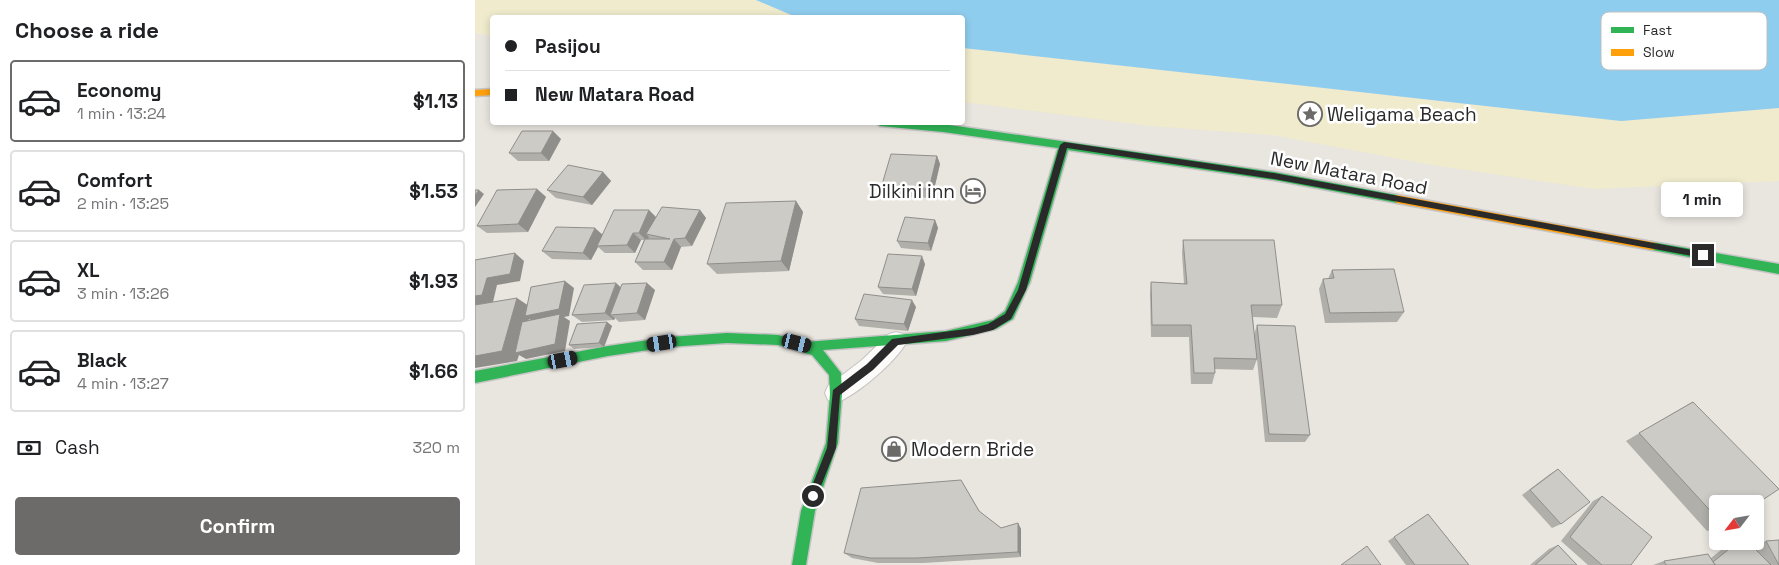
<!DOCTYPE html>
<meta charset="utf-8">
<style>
body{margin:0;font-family:"Space Grotesk",sans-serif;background:#f6f6f6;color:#202124;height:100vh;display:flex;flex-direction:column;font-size:19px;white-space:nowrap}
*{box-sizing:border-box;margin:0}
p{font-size:16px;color:#757577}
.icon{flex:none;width:28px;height:28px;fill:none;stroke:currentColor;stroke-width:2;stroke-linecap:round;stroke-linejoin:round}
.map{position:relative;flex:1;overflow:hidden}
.drawer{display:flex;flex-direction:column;background:#fff;width:475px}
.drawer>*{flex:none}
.banner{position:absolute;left:15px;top:15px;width:475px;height:110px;border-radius:5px;box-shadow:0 2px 8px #0003;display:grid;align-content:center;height:110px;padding:0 15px;background:#fff}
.needle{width:32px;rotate:239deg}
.buttons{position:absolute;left:1234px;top:495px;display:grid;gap:10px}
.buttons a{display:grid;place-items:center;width:55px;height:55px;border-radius:5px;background:#fff;box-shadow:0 2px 8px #0003;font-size:25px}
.end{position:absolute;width:22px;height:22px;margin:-11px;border:6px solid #2a2a2a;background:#fff;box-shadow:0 0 0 2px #fff}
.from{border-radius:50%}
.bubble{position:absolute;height:35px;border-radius:5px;background:#fff;box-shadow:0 2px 8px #0003;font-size:16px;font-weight:700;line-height:35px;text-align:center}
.car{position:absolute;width:15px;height:30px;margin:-15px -8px;border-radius:6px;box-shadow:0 0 4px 1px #0007;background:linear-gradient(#222 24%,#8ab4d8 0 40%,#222 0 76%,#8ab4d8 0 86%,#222 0)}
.banner b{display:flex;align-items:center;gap:18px;height:48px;font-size:19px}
.banner b+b{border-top:1px solid #e0e0e0}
.banner i{width:12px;height:12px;background:#202124}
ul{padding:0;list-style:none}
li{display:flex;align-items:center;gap:15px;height:82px;margin:0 10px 8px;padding:0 5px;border:2px solid #e0e0e0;border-radius:5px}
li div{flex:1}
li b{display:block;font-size:19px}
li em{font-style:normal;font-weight:700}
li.current{border-color:#6d6b69}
li>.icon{width:45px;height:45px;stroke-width:1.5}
h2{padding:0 15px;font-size:22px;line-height:60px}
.pay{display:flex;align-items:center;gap:12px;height:55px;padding:0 15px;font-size:19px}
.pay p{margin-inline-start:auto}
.cta{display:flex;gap:10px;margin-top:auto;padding:10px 15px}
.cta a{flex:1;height:58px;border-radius:5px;background:#6d6b69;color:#fff;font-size:20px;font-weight:700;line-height:58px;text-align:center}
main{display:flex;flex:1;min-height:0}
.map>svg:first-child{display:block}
.sand{fill:#efebcc}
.water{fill:#8fcdee}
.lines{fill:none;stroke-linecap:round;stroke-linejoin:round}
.street-casing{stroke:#c6c4c5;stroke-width:2}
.fast-casing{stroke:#c6c4c5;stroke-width:3}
.slow-casing{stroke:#c6c4c5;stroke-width:3}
.street{fill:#fcfbfa;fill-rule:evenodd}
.fast{fill:#30b455;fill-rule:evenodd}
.slow{fill:#ff9f0a;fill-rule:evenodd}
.wall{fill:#b0afaa}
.shaded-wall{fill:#908e8b;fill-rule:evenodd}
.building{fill:#cdcbc6;stroke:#908e8b}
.route{fill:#2a2a2a}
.labels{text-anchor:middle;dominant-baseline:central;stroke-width:5;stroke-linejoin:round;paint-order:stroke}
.poi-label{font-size:19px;fill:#2a2a2a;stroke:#fff;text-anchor:start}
.street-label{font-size:19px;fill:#2a2a2a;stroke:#fff}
.key{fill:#fff;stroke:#bfbfbf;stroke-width:1}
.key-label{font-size:14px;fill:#2a2a2a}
</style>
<main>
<section class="drawer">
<h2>Choose a ride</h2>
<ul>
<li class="current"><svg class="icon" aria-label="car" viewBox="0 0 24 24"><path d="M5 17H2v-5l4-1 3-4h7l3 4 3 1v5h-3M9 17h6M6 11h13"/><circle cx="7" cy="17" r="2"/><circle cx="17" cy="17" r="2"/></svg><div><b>Economy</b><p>1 min · 13:24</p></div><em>$1.13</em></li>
<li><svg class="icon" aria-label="car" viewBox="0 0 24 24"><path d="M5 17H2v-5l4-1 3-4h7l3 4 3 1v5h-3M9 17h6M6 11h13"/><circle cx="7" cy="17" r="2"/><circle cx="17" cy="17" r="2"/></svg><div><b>Comfort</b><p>2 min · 13:25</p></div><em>$1.53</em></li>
<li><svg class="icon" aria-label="car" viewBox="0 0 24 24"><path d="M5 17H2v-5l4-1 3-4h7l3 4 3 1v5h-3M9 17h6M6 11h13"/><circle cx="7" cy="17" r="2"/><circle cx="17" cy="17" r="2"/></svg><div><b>XL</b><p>3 min · 13:26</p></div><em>$1.93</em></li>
<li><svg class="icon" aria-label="car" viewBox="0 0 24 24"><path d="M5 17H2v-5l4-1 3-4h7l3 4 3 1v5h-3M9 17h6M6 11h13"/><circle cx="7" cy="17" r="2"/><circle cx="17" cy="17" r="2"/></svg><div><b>Black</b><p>4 min · 13:27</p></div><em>$1.66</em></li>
</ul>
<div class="pay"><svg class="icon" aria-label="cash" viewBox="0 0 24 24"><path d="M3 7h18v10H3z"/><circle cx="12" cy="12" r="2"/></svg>Cash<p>320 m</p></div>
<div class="cta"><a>Confirm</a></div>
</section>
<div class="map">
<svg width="1304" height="565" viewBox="0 0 1304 565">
<rect width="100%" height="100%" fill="#e9e5df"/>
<g class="sand">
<path d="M0,0H281L321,17L18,18L17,36L0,33Z"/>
<path d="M488,48L1146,121L1304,108V181L1119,189L957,165L797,135L675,126L488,102Z"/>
</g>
<path class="water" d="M281,0H1304V108L1146,121L488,48V18L321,17Z"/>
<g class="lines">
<defs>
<path id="street" d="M421,332L428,334L432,341C422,361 382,395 361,403L353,400L350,393L353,386L387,360L414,334Z"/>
<g id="fast">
<path d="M400,122L468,124L799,172L922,195L927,199L922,203L799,180L593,150L555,282L538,319L521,329L471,341L348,350L366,373L367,394L363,443L340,511L331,565H317L326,511L351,443L355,394L354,375L337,355L303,345L252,343L194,347L133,356L0,383V371L133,346L194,337L252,333L303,335L330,342L471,331L518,320L530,311L543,282L583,148L468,132L405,126Z"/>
<path d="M1177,242L1304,264V274L1177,250L1173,249L1172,246L1173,243Z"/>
</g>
<g id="slow">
<path d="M18,89V95L0,96V90Z"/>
<path d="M922,195L1177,242L1181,243L1182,246L1181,249L1177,250L922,203L917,199Z"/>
</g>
</defs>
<use href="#street" class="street-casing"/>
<use href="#fast" class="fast-casing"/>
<use href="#slow" class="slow-casing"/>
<use href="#street" class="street"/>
<use href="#fast" class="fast"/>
<use href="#slow" class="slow"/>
</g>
<g class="wall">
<path d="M86,139L74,161H43L34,153Z"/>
<path d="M462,156L465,164L457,198L410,196L406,188Z"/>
<path d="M128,172L136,181L117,205L81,198L72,190Z"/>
<path d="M62,189L71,197L53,232L12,233L2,226Z"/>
<path d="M321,201L328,212L314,271L242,274L232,264Z"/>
<path d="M225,210L231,218L217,246L206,247L197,270H168L160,262L169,240H166L160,253H130L123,247L116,260L77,259L67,251L127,235L181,217Z"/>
<path d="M460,220L463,228L456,251L426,248L422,241Z"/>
<path d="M708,240L807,305L802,318L778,317L779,335L782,325L835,435L830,442H790L782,359L778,370L739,369L740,373L737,384H716L714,337H676L675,294L676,282L709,284L707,253Z"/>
<path d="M450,264L441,296L408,294L403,287Z"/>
<path d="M857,270L929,312L922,322L850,323L844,289L848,279H853Z"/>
<path d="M146,287L180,290L170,320L144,322L140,318L139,320L107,322L97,315Z"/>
<path d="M441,307L433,331L384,326L380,319Z"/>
<path d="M132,322L137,326L129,347L99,349L94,345Z"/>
<path d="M1217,402L1242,504V528L1232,531L1151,441Z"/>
<path d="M1083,469L1086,524L1077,528L1047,495L1075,474Z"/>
<path d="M486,480L505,512L526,528L543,523L546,529V557L448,563H403L377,558L369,553Z"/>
<path d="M1127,496L1156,565H1113L1086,541L1118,501Z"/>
<path d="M953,514L994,565H931L913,541Z"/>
<path d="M1272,541L1281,550L1278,545L1291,541L1304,565H1178L1189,561L1236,558L1256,542Z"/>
<path d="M1083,545L1102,565H1055L1074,549Z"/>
</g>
<g class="shaded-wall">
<path d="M78,131L86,139L74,161L66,153Z"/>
<path d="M462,156L465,164L457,198L454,189Z"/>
<path d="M128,172L136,181L117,205L108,197Z"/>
<path d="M62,189L71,197L53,232L43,224Z"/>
<path d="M4,190L9,194L0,207V195Z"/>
<path d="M321,201L328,212L314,271L306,261Z"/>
<path d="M174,210L182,218L171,234L174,237L172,241L164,233Z"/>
<path d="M225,210L231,218L217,246L210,238Z"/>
<path d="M460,220L463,228L456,251L453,243Z"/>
<path d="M120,228L129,236L122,246L123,247L116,260L108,253Z"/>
<path d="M158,233L166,240L160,253L152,245Z"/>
<path d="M199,239L206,247L197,270L189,262Z"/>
<path d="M40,253L49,261L45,281L22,285L18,302L0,305V296L12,278Z"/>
<path d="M447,256L450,264L441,296L437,289Z"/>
<path d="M90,281L99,288L94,316L89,317L95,321L90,351L51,359L44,355L42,361L0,368V356L42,298L57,308ZM54,319L60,323L45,352Z"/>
<path d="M141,283L150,291L135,315L140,318L139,320L130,313Z"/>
<path d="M172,283L180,290L170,320L162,313Z"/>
<path d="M437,300L441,307L433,331L429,324Z"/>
<path d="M132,322L137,326L129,347L124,343Z"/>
<path d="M543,523L546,529V557L543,552Z"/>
</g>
<g class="building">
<path d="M47,131H78L66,153H34Z"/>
<path d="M416,154L462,156L454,189L406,188Z"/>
<path d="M93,165L128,172L108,197L72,190Z"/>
<path d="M62,189L43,224L2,226L22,190Z"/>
<path d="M0,190H4L0,195Z"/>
<path d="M321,201L306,261L232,264L251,203Z"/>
<path d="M187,207L225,210L210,238L199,239L189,262H160L170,239H195L171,234Z"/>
<path d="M139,210H174L164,233H158L152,245L122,246Z"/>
<path d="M430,217L460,220L453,243L422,241Z"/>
<path d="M81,227L120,228L108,253L67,251Z"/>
<path d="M708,240H799L807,305H776L782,359L739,358L740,373H719L716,325H677L676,282L712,284Z"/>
<path d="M40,253L35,274L12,278L7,295L0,296V260Z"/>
<path d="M413,254L447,256L437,289L403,287Z"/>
<path d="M919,269L929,312L855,313L848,279L859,278L857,270Z"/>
<path d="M90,281L84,309L50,316L56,287Z"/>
<path d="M141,283L130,313L97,315L109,285Z"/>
<path d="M172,283L162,313L135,315L147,284Z"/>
<path d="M389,294L437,300L429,324L380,319Z"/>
<path d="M42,298L27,351L0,356V305Z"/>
<path d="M85,314L80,344L40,353L47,322Z"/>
<path d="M132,322L124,343L94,345L102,324Z"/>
<path d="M782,325L820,326L835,435L794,434Z"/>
<path d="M1218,402L1304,489L1280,505V504H1242V518L1164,433Z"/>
<path d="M1083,469L1115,502L1086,524L1055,490Z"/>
<path d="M486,480L504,511L526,528L543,523V552L442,558H395L369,553L386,488Z"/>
<path d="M1127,496L1177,537L1156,565H1127L1095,537Z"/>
<path d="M953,514L994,565H940L919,537Z"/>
<path d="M1304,540V565L1291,541Z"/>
<path d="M1264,541H1272L1296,565H1241L1238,562Z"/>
<path d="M1083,545L1102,565H1060Z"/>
<path d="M892,546L906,565H866Z"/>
<path d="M1233,554L1240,565H1191L1189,561Z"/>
</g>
<path class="route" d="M589,142L799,173L1228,252L1232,255L1228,258L799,179L592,148L551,290L536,319L518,330L498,335L423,345L398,370L365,395L361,448L341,499H334L333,496L352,448L358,390L392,364L417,339L498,328L513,324L530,314L543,290L585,145Z"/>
<defs>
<symbol id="sight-ring" viewBox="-11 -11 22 22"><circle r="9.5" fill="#fff" stroke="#6d6b69" stroke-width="1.5"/><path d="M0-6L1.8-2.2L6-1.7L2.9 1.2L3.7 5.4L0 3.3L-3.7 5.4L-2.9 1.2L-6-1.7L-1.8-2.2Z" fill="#6d6b69"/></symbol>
<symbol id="hotel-ring" viewBox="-11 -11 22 22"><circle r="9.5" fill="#fff" stroke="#6d6b69" stroke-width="1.5"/><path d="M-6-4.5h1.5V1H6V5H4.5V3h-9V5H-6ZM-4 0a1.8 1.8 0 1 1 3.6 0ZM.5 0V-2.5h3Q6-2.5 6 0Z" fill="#6d6b69"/></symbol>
<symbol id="shop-ring" viewBox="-11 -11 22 22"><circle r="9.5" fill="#fff" stroke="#6d6b69" stroke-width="1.5"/><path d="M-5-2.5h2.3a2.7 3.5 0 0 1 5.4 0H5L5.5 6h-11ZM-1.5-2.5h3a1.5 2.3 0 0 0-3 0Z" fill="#6d6b69"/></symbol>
</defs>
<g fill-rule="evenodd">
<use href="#sight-ring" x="821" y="100" width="28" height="28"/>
<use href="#hotel-ring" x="484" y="177" width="28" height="28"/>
<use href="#shop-ring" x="405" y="435" width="28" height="28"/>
</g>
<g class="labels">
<g class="poi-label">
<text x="852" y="114">Weligama Beach</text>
<text x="480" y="191" text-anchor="end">Dilkini inn</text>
<text x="436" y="449">Modern Bride</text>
</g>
<g class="street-label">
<text transform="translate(874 173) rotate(11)">New Matara Road</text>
</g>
</g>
<rect x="1126" y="12" width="166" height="58" rx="8" class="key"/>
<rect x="1136" y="27" width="23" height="6" fill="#30b455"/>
<rect x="1136" y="49" width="23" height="7" fill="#ff9f0a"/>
<g class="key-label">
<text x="1168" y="35">Fast</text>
<text x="1168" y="57">Slow</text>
</g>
</svg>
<div class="buttons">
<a><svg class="needle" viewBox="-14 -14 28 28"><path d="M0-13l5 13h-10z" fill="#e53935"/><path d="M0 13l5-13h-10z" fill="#757577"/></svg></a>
</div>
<i class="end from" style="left:338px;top:496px"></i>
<i class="end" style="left:1228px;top:255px"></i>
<div class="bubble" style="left:1186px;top:182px;width:82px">1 min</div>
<i class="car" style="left:187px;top:343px;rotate:261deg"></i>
<i class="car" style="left:322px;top:343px;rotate:104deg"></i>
<i class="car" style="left:88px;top:360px;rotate:79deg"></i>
<div class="banner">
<b><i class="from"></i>Pasijou</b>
<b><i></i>New Matara Road</b>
</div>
</div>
</main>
